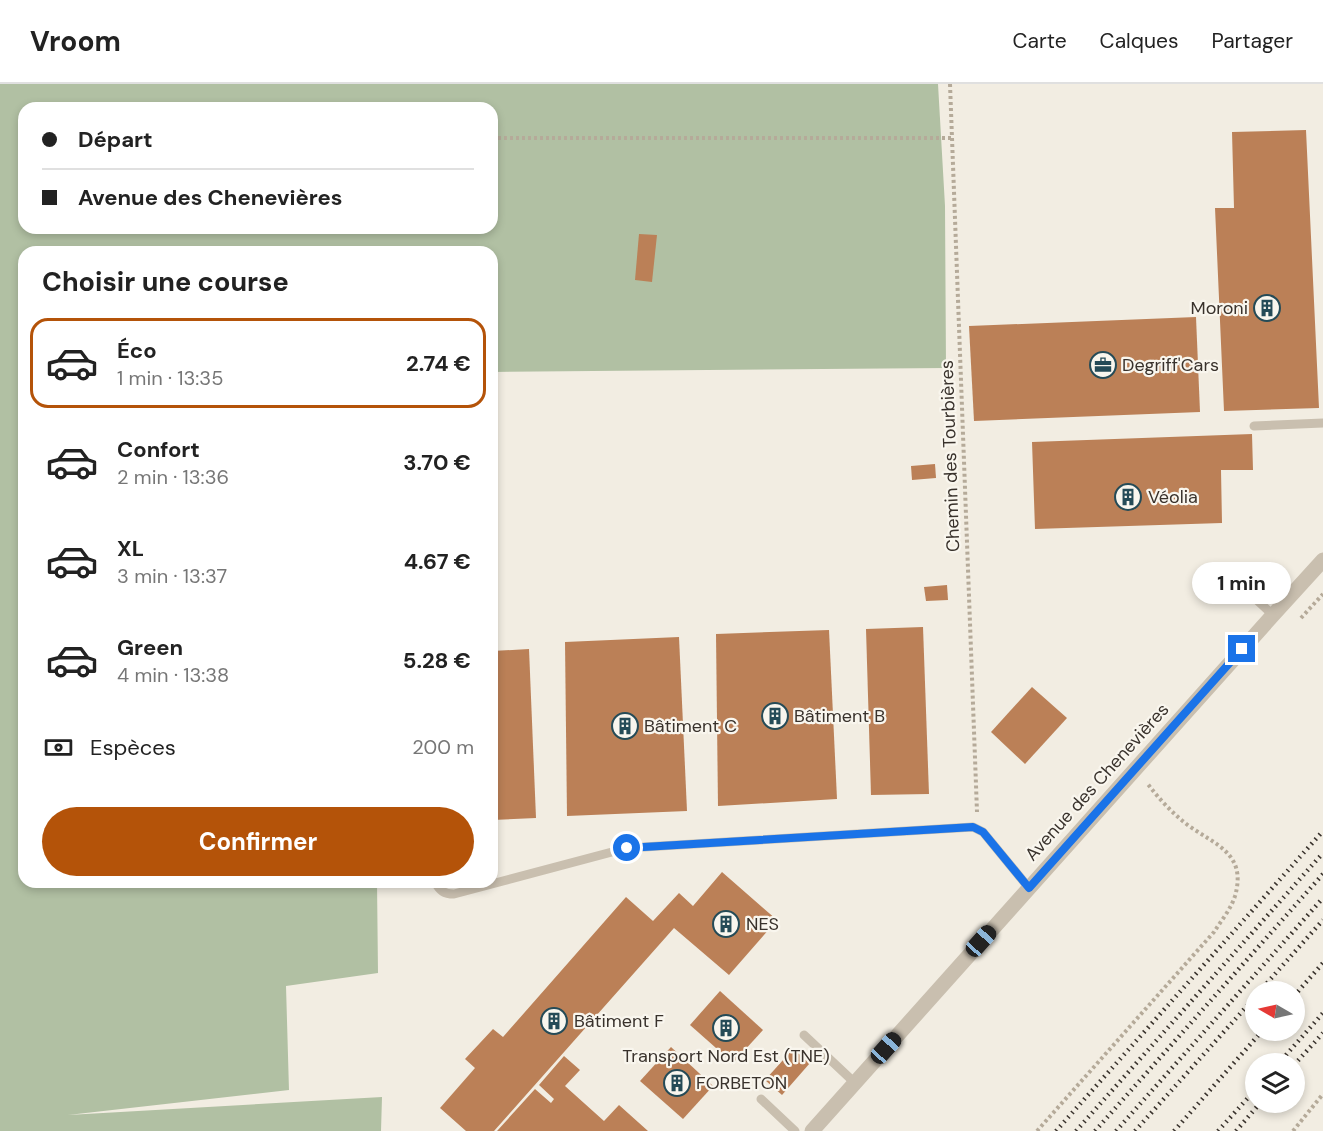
<!DOCTYPE html>
<html lang="fr">
<meta charset="utf-8">
<style>
body{margin:0;font-family:"DM Sans",sans-serif;background:#f6f6f6;color:#222;height:100vh;display:flex;flex-direction:column;font-size:22px;white-space:nowrap}
*{box-sizing:border-box;margin:0}
p{font-size:20px;color:#767676}
.icon{flex:none;width:33px;height:33px;fill:none;stroke:currentColor;stroke-width:2;stroke-linecap:round;stroke-linejoin:round}
.map{position:relative;flex:1;overflow:hidden}
.details{position:absolute;left:18px;top:162px;width:480px;height:642px;display:flex;flex-direction:column;background:#fff;border-radius:18px;box-shadow:0 3px 9px #0003}
.details>*{flex:none}
.banner{position:absolute;left:18px;top:18px;width:480px;height:132px;border-radius:18px;box-shadow:0 3px 9px #0003;display:grid;align-content:center;height:132px;padding:0 24px;background:#fff}
.needle{width:39px;rotate:279deg}
.fabs{position:absolute;left:1245px;top:897px;display:grid;gap:12px}
.fabs a{display:grid;place-items:center;width:60px;height:60px;border-radius:50%;background:#fff;box-shadow:0 3px 9px #0003;font-size:30px}
.end{position:absolute;width:27px;height:27px;margin:-14px;border:8px solid #1a73e8;background:#fff;box-shadow:0 0 0 3px #fff}
.from{border-radius:50%}
.bubble{position:absolute;height:42px;border-radius:21px;background:#fff;box-shadow:0 3px 9px #0003;font-size:20px;font-weight:700;line-height:42px;text-align:center}
.car{position:absolute;width:18px;height:36px;margin:-18px -9px;border-radius:8px;box-shadow:0 0 4px 2px #0007;background:linear-gradient(#222 24%,#8ab4d8 0 40%,#222 0 76%,#8ab4d8 0 86%,#222 0)}
.banner b{display:flex;align-items:center;gap:21px;height:57px;font-size:22px}
.banner b+b{border-top:2px solid #e0e0e0}
.banner i{width:15px;height:15px;background:#222}
ul{padding:0;list-style:none}
li{display:flex;align-items:center;gap:18px;height:90px;margin:0 12px 9px;padding:0 12px;border:3px solid transparent;border-radius:18px}
li div{flex:1}
li b{display:block;font-size:22px}
li em{font-style:normal;font-weight:700}
li.on{border-color:#b45309}
li>.icon{width:54px;height:54px;stroke-width:1.5}
h2{padding:0 24px;font-size:27px;line-height:72px}
.pay{display:flex;align-items:center;gap:15px;height:66px;padding:0 24px;font-size:22px}
.pay p{margin-inline-start:auto}
.primary-button{display:flex;gap:12px;margin-top:auto;padding:12px 24px}
.primary-button a{flex:1;height:69px;border-radius:36px;background:#b45309;color:#fff;font-size:24px;font-weight:700;line-height:69px;text-align:center}
header{display:flex;align-items:center;gap:36px;box-sizing:border-box;height:84px;padding:0 30px;background:#fff;border-bottom:2px solid #e0e0e0}
header strong{font-size:28px}
nav{display:flex;gap:33px;margin-inline-start:auto;font-size:21px}
.map>svg:first-child{display:block}
.green{fill:#b1c0a3;fill-rule:evenodd}
.building{fill:#bb8057}
.lines{fill:none;stroke-linecap:round;stroke-linejoin:round}
.path{stroke:#b5aa99;stroke-width:4;stroke-dasharray:3 3;stroke-linecap:butt}
.service{stroke:#c9bfaf;stroke-width:9}
.minor{stroke:#c9bfaf;stroke-width:15}
.rail{stroke:#39322c;stroke-width:4.5;stroke-dasharray:1.5 4.5;stroke-linecap:butt}
.route{stroke:#1a73e8;stroke-width:8}
.labels{text-anchor:middle;dominant-baseline:central;stroke-width:4.5;stroke-linejoin:round;paint-order:stroke}
.poi-label{font-size:18px;fill:#39322c;stroke:#f9f6ee;text-anchor:start}
.street-label{font-size:18px;fill:#39322c;stroke:#f9f6ee}
</style>
<header>
<strong>Vroom</strong>
<nav><a>Carte</a><a>Calques</a><a>Partager</a></nav>
</header>
<div class="map">
<svg width="1323" height="1047" viewBox="0 0 1323 1047">
<rect width="100%" height="100%" fill="#f2ede2"/>
<path class="green" d="M0,0H938L945,122L946,284L492,288V168H24V798H377L378,889L286,902L289,1006L68,1031L382,1013L381,1047H0ZM24,24H492V144H24Z"/>
<g class="building">
<path d="M1306,46L1319,324L1224,327L1215,124H1234L1232,48Z"/>
<path d="M639,150L657,151L652,198L635,196Z"/>
<path d="M1196,233L1200,328L974,337L969,242Z"/>
<path d="M1252,350L1253,386H1221L1222,439L1035,445L1032,358Z"/>
<path d="M935,380L936,394L912,396L911,382Z"/>
<path d="M947,501L948,516L926,517L924,503Z"/>
<path d="M923,543L929,710L871,711L866,545Z"/>
<path d="M829,546L837,715L718,722L716,550Z"/>
<path d="M679,553L687,727L567,732L565,558Z"/>
<path d="M529,565L536,734L492,736V567Z"/>
<path d="M1032,603L1067,634L1025,680L991,648Z"/>
<path d="M722,788L777,836L729,891L674,844L494,1047H466L440,1024L475,984L465,975L493,945L503,953L626,813L653,837L679,809L693,822Z"/>
<path d="M720,907L763,946L733,979L690,941Z"/>
<path d="M671,963L713,1002L683,1035L640,997Z"/>
<path d="M793,965L810,979L782,1011L765,996Z"/>
<path d="M564,972L580,986L565,1002L604,1037L619,1021L648,1047H497L535,1005L551,1019L554,1015L539,1001Z"/>
</g>
<g class="lines">
<g class="path">
<path d="M950,0L977,728"/>
<path d="M492,54H952"/>
<path d="M1301,534L1323,510"/>
<path d="M1037,1047L1214,848C1221,837 1231,825 1235,812C1247,770 1216,761 1189,742C1173,730 1159,715 1147,699"/>
<path d="M1293,1047L1323,1010"/>
</g>
<g class="service">
<path d="M1254,342L1323,339"/>
<path d="M1232,493L1273,531"/>
<path d="M435,798C440,807 444,810 454,810L627,764L973,743L983,748L1029,804"/>
<path d="M804,951L855,999"/>
<path d="M761,1015L795,1047"/>
</g>
<path class="minor" d="M812,1047L1273,531L1323,476"/>
<g class="rail">
<path d="M1259,908L1323,836"/>
<path d="M1294,912L1323,879"/>
<path d="M1278,980L1323,929"/>
<path d="M1294,981L1323,949"/>
<path d="M1056,1047L1323,747"/>
<path d="M1076,1047L1323,769"/>
<path d="M1095,1047L1323,790"/>
<path d="M1116,1047L1323,814"/>
<path d="M1135,1047L1256,912"/>
<path d="M1174,1047L1263,946"/>
<path d="M1218,1047L1256,1005"/>
<path d="M1236,1047L1261,1018"/>
</g>
</g>
<g class="lines">
<path class="route" d="M627,764L973,743L983,748L1029,804L1242,565"/>
</g>
<defs>
<symbol id="building-ring" viewBox="-11 -11 22 22"><circle r="9.5" fill="#f9f6ee" stroke="#254b57" stroke-width="1.5"/><path d="M-4-6H4V6H1V3H-1V6H-4ZM-2.5-4.3h1.7v1.8h-1.7ZM.8-4.3h1.7v1.8H.8ZM-2.5-1h1.7V.8h-1.7ZM.8-1h1.7V.8H.8Z" fill="#254b57"/></symbol>
<symbol id="office-ring" viewBox="-11 -11 22 22"><circle r="9.5" fill="#f9f6ee" stroke="#254b57" stroke-width="1.5"/><path d="M-6-3h4V-5.5h4V-3h4V5H-6ZM-1-4.5V-3h2v-1.5ZM-6 0V1H6V0Z" fill="#254b57"/></symbol>
</defs>
<g fill-rule="evenodd">
<use href="#building-ring" x="1252" y="209" width="30" height="30"/>
<use href="#office-ring" x="1088" y="266" width="30" height="30"/>
<use href="#building-ring" x="1113" y="398" width="30" height="30"/>
<use href="#building-ring" x="760" y="617" width="30" height="30"/>
<use href="#building-ring" x="610" y="627" width="30" height="30"/>
<use href="#building-ring" x="711" y="825" width="30" height="30"/>
<use href="#building-ring" x="539" y="922" width="30" height="30"/>
<use href="#building-ring" x="711" y="929" width="30" height="30"/>
<use href="#building-ring" x="662" y="984" width="30" height="30"/>
</g>
<g class="labels">
<g class="poi-label">
<text x="1248" y="224" text-anchor="end">Moroni</text>
<text x="1122" y="281">Degriff'Cars</text>
<text x="1148" y="413">Véolia</text>
<text x="794" y="632">Bâtiment B</text>
<text x="644" y="642">Bâtiment C</text>
<text x="746" y="840">NES</text>
<text x="574" y="937">Bâtiment F</text>
<text x="726" y="972" text-anchor="middle">Transport Nord Est (TNE)</text>
<text x="696" y="999">FORBETON</text>
</g>
<g class="street-label">
<text transform="translate(950 372) rotate(-92)">Chemin des Tourbières</text>
<text transform="translate(1097 698) rotate(-48)">Avenue des Chenevières</text>
</g>
</g>
</svg>
<div class="fabs">
<a><svg class="needle" viewBox="-14 -14 28 28"><path d="M0-13l5 13h-10z" fill="#e53935"/><path d="M0 13l5-13h-10z" fill="#767676"/></svg></a>
<a><svg class="icon" aria-label="layers" viewBox="0 0 24 24"><path d="M12 4l9 5-9 5-9-5zM3 14l9 5 9-5"/></svg></a>
</div>
<i class="end from" style="left:627px;top:764px"></i>
<i class="end" style="left:1242px;top:565px"></i>
<div class="bubble" style="left:1192px;top:478px;width:99px">1 min</div>
<i class="car" style="left:981px;top:857px;rotate:42deg"></i>
<i class="car" style="left:886px;top:964px;rotate:42deg"></i>
<div class="banner">
<b><i class="from"></i>Départ</b>
<b><i></i>Avenue des Chenevières</b>
</div>
<section class="details">
<h2>Choisir une course</h2>
<ul>
<li class="on"><svg class="icon" aria-label="car" viewBox="0 0 24 24"><path d="M5 17H2v-5l4-1 3-4h7l3 4 3 1v5h-3M9 17h6M6 11h13"/><circle cx="7" cy="17" r="2"/><circle cx="17" cy="17" r="2"/></svg><div><b>Éco</b><p>1 min · 13:35</p></div><em>2.74 €</em></li>
<li><svg class="icon" aria-label="car" viewBox="0 0 24 24"><path d="M5 17H2v-5l4-1 3-4h7l3 4 3 1v5h-3M9 17h6M6 11h13"/><circle cx="7" cy="17" r="2"/><circle cx="17" cy="17" r="2"/></svg><div><b>Confort</b><p>2 min · 13:36</p></div><em>3.70 €</em></li>
<li><svg class="icon" aria-label="car" viewBox="0 0 24 24"><path d="M5 17H2v-5l4-1 3-4h7l3 4 3 1v5h-3M9 17h6M6 11h13"/><circle cx="7" cy="17" r="2"/><circle cx="17" cy="17" r="2"/></svg><div><b>XL</b><p>3 min · 13:37</p></div><em>4.67 €</em></li>
<li><svg class="icon" aria-label="car" viewBox="0 0 24 24"><path d="M5 17H2v-5l4-1 3-4h7l3 4 3 1v5h-3M9 17h6M6 11h13"/><circle cx="7" cy="17" r="2"/><circle cx="17" cy="17" r="2"/></svg><div><b>Green</b><p>4 min · 13:38</p></div><em>5.28 €</em></li>
</ul>
<div class="pay"><svg class="icon" aria-label="cash" viewBox="0 0 24 24"><path d="M3 7h18v10H3z"/><circle cx="12" cy="12" r="2"/></svg>Espèces<p>200 m</p></div>
<div class="primary-button"><a>Confirmer</a></div>
</section>
</div>
